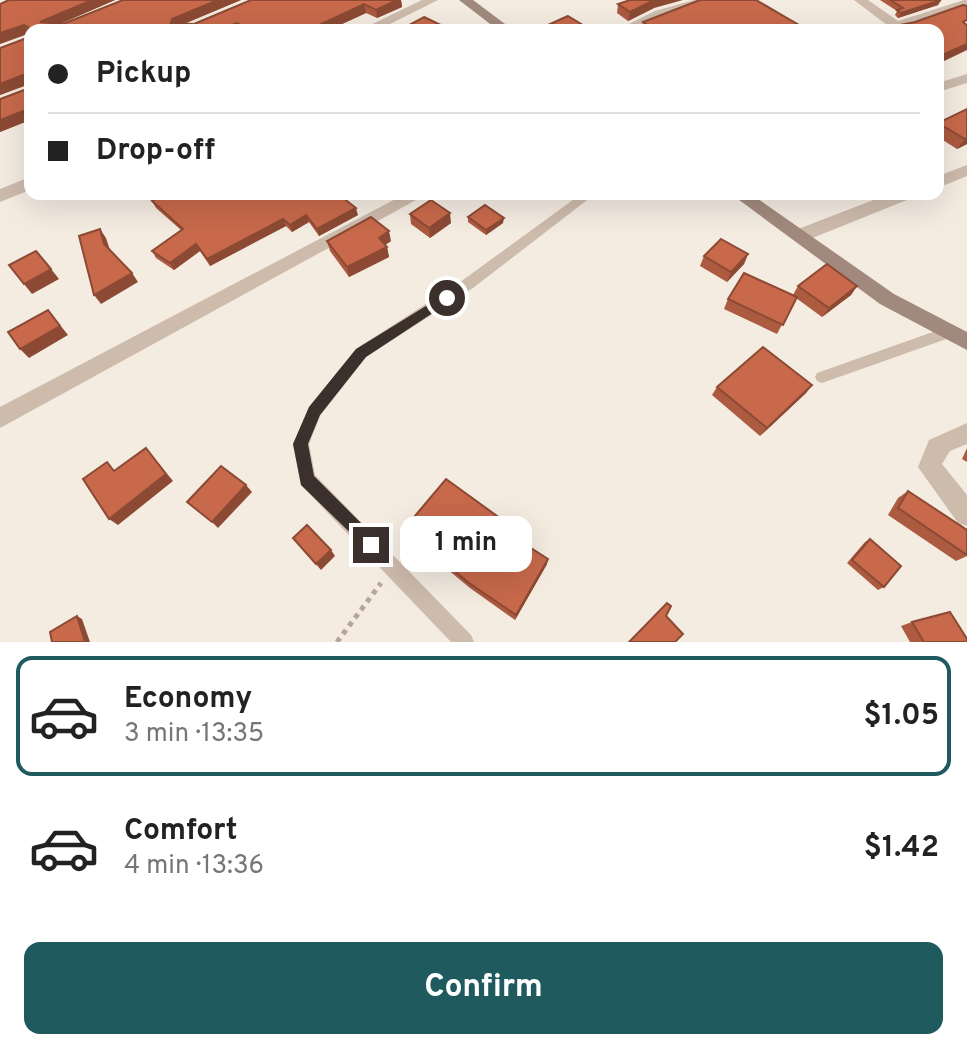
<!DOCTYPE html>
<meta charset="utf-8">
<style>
body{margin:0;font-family:Overpass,sans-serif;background:#f6f6f6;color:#222;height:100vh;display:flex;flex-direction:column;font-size:30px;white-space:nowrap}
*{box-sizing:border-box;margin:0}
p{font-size:26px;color:#767676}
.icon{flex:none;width:44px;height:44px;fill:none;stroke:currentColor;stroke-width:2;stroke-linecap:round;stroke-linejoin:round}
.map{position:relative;height:642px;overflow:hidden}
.details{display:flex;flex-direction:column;background:#fff;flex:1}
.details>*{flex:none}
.hud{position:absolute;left:24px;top:24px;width:920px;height:176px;border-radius:16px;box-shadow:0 8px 32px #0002;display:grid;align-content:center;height:176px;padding:0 24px;background:#fff}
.end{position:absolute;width:36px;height:36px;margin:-18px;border:10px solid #3b302b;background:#fff;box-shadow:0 0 0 4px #fff}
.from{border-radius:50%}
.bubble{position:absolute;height:56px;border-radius:16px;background:#fff;box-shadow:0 8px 32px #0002;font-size:26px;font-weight:700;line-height:56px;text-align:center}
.hud b{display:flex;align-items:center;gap:28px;height:76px;font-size:30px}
.hud b+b{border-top:2px solid #e0e0e0}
.hud i{width:20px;height:20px;background:#222}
ul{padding:14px 0 0;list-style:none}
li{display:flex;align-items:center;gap:24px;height:120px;margin:0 16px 12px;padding:0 8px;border:4px solid transparent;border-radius:16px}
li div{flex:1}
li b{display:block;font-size:30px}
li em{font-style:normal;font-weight:700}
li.active{border-color:#1f5a5e}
li>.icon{width:72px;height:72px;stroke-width:1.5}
.action{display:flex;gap:16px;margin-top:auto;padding:16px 24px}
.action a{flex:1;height:92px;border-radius:16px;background:#1f5a5e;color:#fff;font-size:32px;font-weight:700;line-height:92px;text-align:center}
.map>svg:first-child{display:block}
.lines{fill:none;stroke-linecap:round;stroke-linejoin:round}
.path{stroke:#b9a596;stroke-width:5;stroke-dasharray:5 5;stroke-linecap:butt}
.lane{fill:#cdbbac;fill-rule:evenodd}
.street{fill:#cdbbac;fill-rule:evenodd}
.secondary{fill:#a18a7d;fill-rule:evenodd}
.wall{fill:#ac5a40}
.shaded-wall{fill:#8c4a34}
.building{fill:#c8694b;stroke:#8c4a34;stroke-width:2}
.route{fill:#3b302b}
</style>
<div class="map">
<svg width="967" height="642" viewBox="0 0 967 642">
<rect width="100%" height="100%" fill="#f4ebe1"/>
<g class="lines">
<path class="path" d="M337,642L381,583"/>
<g class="lane">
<path d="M581,194H595L473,288L366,357L320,416L309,444L315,475L471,635L474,642H451L301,485L293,444L309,407L356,349L463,280Z"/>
<path d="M947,327L952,329L954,333L952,337L822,383L817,381L815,377L817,373Z"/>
</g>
<g class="street">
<path d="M422,0H438L378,30H360Z"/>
<path d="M694,0H713L635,30H617L655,11Z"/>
<path d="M854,0H868L898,21L964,0H967V7L897,30H877L887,25Z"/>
<path d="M967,74V83L938,92V83Z"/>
<path d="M967,165V176L938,188V176Z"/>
<path d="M30,177V190L0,202V189Z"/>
<path d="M405,194H427L0,428V407Z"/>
<path d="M889,194H914L912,198L805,241L799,242L790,236L793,231Z"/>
<path d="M967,423V444L950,451L942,464L967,495V526L958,523L918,467L929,440Z"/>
</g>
<g class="secondary">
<path d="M459,0H473L513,30H498Z"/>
<path d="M731,194H751L894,294L967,332V350L880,304Z"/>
</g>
</g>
<g class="wall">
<path d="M9,0H115L60,24H63L123,0H241L184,24H194L401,0L402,7L377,18L366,13L329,30H30V120L0,132L27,89V85L0,95V48L27,38L28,34L0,44V4Z"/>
<path d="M880,0H941L938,5L898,18L895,15L897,11Z"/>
<path d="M618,4L654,8L628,21L617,13Z"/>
<path d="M643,22L797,30H641Z"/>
<path d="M967,109V144L957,149L938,137V123Z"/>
<path d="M226,194V196L231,198L358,215L319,236L309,222L292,232L286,226L210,266L200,251L174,270L156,258L152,251L181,230L156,208L152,201Z"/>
<path d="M410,214L451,223L430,238L411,224Z"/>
<path d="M468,217L503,223L486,235L468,222Z"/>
<path d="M327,241H391L385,245L387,247L389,257L349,277L330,251Z"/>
<path d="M748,254L744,264L727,282L700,266L704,256Z"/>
<path d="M798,286H857L851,295L822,317L796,298L777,334L724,309L728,299L793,295Z"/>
<path d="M812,385L806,393L760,436L712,395L717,387Z"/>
<path d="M967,448V462L962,459Z"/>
<path d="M908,491L967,556L956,561L888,515L898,498Z"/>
<path d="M497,523L495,525L547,564L515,620L470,588L406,535L404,529Z"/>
<path d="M870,539L884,587L878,590L847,563L865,542Z"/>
<path d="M912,622L967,642H910L901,626Z"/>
</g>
<g class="shaded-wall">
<path d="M92,0H115L46,30L40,22Z"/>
<path d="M218,0H241L176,27L171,23L172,19Z"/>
<path d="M397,0H401L402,7L377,18L376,10Z"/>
<path d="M654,0H683L654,8L628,21L630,12Z"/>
<path d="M941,0L938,5L898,18L901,13Z"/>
<path d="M364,4L366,13L329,30H316L315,27Z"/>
<path d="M237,23L240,30H219Z"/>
<path d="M24,25L29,33L0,44V33Z"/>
<path d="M967,44V50L938,64V57Z"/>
<path d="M23,75L29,84L0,95V84Z"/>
<path d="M26,110L30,115V120L0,132V120Z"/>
<path d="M967,138V144L957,149L965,139Z"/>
<path d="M356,208L358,215L319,236L317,229Z"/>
<path d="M450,213L451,223L430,238L429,228Z"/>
<path d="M306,215L309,222L292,232L290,225Z"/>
<path d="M504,218L503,223L486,235V230Z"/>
<path d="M283,219L286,226L210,266L207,259Z"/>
<path d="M100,229L106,238L111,253L104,244Z"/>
<path d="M389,231L391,241L380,248L379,238Z"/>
<path d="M196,244L200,251L174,270L170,263Z"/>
<path d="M387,247L389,257L349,277L347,267Z"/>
<path d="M748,254L744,264L727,282L731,272Z"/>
<path d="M51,269L59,279L32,294L24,284Z"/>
<path d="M132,273L138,282L101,304L94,295Z"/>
<path d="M857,286L851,295L822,317L829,308Z"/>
<path d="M48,310L68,335L29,358L20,349Z"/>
<path d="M812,385L806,393L760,436L767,428Z"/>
<path d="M146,448L173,481L118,525L109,519Z"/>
<path d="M246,485L252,492L218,528L212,522Z"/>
<path d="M331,550L335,556L321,570L316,564Z"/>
<path d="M548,559L547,564L515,620L516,615Z"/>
<path d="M77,616L82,619L90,642H85Z"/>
</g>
<g class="building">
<path d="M9,0H92L40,22L63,24L123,0H218L172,19L171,23L194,24L251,0H397L376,10L364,4L315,27L322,30H249L237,23L219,30H30V114L26,110L0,120V99L27,89V78L23,75L0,84V48L27,38L28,27L24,25L0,33V4Z"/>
<path d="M630,0H654L630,12L618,4Z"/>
<path d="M700,0H756L799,25L786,30H655L643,22Z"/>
<path d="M890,0H941L901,13L897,10L903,8Z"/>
<path d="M963,5L967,6V20L963,22L967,25V44L938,57V30H875L915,22Z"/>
<path d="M568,16L591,30H537Z"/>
<path d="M424,17L451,30H400Z"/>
<path d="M967,109V138L965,139L938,123Z"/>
<path d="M164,194H223L231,198L238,194H338L356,208L317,229L306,215L290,225L283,219L207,259L196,244L170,263L152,251L183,229L152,201Z"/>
<path d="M431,200L450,213L429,228L410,214Z"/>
<path d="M485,205L504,218L486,230L468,217Z"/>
<path d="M371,217L389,231L379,238L387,247L347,267L327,241Z"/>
<path d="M100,229L104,244L132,273L94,295L79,236Z"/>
<path d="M721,239L748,254L731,272L704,256Z"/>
<path d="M36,251L51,269L24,284L9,265Z"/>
<path d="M827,264L857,286L829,308L798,286Z"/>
<path d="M744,273L797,297L783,325L728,299Z"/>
<path d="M48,310L60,326L20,349L8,332Z"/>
<path d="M763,347L812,385L767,428L717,387Z"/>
<path d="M146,448L166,474L109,519L83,479L107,462L114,471Z"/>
<path d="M221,466L246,485L212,522L187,502Z"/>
<path d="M446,479L497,516L492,523L548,559L516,615L469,583L404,529Z"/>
<path d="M908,491L967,530V555L898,508Z"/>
<path d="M307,525L331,550L316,564L293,538Z"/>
<path d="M870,539L901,566L884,587L852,560Z"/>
<path d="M667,603L671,606L666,616L683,634L675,642H629Z"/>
<path d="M950,612L967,639V642H924L912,622Z"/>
<path d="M77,616L85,642H52L50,632Z"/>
</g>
<path class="route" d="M447,293L451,294V301L366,357L320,415L308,444L314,476L377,539L380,545L377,551L371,553L301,485L293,444L309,407L356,349Z"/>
</svg>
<i class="end from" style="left:447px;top:298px"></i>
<i class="end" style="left:371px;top:545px"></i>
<div class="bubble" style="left:400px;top:516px;width:132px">1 min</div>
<div class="hud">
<b><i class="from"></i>Pickup</b>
<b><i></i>Drop-off</b>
</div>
</div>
<section class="details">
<ul>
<li class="active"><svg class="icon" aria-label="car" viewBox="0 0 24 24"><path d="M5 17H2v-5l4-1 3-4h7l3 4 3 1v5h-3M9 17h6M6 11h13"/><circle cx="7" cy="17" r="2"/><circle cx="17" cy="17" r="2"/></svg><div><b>Economy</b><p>3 min · 13:35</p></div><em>$1.05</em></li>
<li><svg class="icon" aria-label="car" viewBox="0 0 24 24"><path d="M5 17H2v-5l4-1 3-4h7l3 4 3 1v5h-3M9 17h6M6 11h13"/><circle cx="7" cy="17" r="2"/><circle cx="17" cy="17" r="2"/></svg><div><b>Comfort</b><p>4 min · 13:36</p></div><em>$1.42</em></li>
</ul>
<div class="action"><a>Confirm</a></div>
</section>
